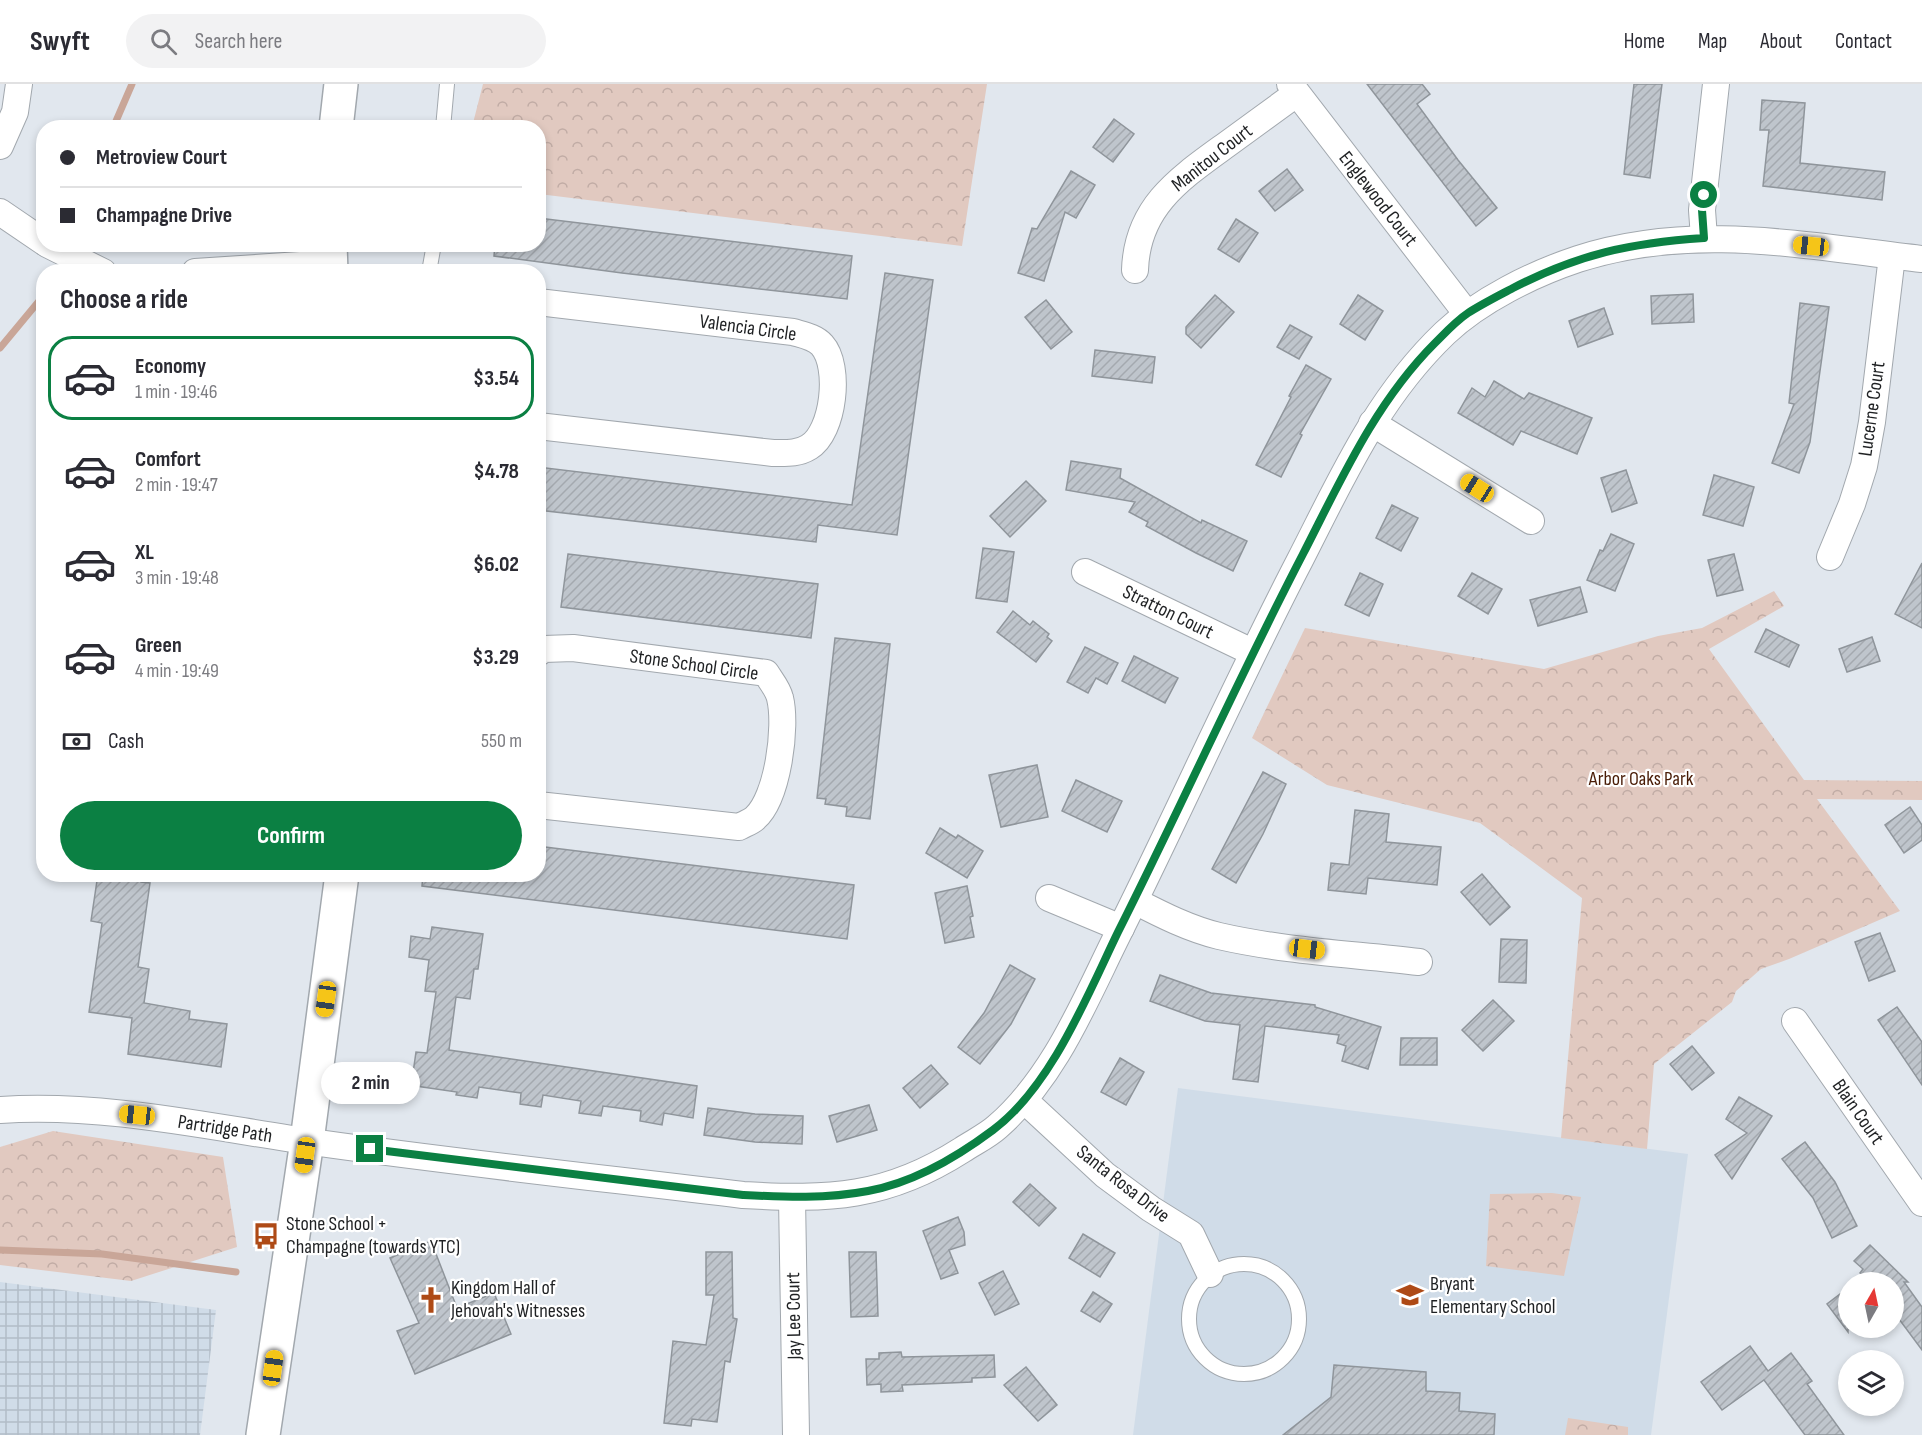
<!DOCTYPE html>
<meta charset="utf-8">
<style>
body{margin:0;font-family:"Sofia Sans Condensed",sans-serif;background:#f2f2f3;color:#2b2b33;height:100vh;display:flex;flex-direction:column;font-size:22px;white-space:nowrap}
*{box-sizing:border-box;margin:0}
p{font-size:20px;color:#7c7c81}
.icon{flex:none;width:33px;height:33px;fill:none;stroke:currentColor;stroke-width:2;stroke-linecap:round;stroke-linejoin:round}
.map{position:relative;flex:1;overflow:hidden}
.details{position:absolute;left:36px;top:180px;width:510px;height:618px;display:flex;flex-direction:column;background:#fff;border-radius:24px;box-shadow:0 3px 9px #0003}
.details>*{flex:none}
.top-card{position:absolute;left:36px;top:36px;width:510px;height:132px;border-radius:24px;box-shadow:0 3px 9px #0003;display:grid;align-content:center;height:132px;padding:0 24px;background:#fff}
.needle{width:39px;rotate:9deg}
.fabs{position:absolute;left:1838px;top:1188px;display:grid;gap:12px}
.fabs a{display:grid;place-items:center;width:66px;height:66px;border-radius:50%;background:#fff;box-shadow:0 3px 9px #0003;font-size:30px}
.end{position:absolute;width:27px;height:27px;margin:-14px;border:8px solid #0b8043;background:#fff;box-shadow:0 0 0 3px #fff}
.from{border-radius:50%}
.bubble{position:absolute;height:42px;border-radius:21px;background:#fff;box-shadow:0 3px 9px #0003;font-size:20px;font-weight:700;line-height:42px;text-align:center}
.car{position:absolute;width:18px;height:36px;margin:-18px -9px;border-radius:8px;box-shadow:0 0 4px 2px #0007;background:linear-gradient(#f5c518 24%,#345 0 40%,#f5c518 0 76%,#345 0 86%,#f5c518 0)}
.top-card b{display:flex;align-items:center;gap:21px;height:57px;font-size:22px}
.top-card b+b{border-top:2px solid #e1e1e2}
.top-card i{width:15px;height:15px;background:#2b2b33}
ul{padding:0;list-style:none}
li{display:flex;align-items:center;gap:18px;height:84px;margin:0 12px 9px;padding:0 12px;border:3px solid transparent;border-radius:24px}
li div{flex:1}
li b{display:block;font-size:22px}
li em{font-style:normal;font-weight:700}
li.selected{border-color:#0b8043}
li>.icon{width:54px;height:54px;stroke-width:1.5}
h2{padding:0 24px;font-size:27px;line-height:72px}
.pay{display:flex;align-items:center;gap:15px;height:66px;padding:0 24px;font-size:22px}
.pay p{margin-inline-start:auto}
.button{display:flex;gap:12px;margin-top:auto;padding:12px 24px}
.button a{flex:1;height:69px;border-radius:36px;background:#0b8043;color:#fff;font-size:24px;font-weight:700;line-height:69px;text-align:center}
header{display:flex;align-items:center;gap:36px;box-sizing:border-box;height:84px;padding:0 30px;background:#fff;border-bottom:2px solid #e1e1e2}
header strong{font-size:28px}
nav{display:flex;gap:33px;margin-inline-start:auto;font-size:21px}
.search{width:420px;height:54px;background:#f2f2f3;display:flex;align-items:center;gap:15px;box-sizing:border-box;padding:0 21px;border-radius:33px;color:#7c7c81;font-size:22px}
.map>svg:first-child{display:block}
.built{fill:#d0dce8}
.industrial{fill:url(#industrial-grid)}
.forest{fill:url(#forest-crowns)}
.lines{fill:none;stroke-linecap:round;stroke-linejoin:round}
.stream{stroke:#c9a698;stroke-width:7}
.building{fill:url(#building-hatch);stroke:#8f959b;stroke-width:1.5}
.lane-casing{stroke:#a2a8ae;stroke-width:16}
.street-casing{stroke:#a2a8ae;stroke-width:28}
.secondary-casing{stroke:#a2a8ae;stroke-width:36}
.lane{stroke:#fff;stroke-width:14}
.street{stroke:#fff;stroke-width:26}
.secondary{stroke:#fff;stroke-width:33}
.route{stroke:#0b8043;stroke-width:8}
.labels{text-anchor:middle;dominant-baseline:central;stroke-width:4.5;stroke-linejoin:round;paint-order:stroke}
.street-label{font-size:20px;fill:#1f2123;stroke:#fff}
.park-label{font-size:20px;fill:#491c06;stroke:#fff}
.poi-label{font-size:20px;fill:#1f2123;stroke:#fff;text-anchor:start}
</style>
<header>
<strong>Swyft</strong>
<div class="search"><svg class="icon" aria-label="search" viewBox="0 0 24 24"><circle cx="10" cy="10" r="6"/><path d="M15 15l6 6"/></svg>Search here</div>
<nav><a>Home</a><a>Map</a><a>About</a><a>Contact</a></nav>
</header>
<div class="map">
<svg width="1922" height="1351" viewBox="0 0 1922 1351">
<defs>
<pattern id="industrial-grid" width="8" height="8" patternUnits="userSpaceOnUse" patternTransform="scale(1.5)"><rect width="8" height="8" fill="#d0dce8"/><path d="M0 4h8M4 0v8" fill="none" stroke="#b2bcc7"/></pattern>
<pattern id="forest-crowns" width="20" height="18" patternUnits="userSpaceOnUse" patternTransform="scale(1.5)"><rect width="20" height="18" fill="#e1c9c0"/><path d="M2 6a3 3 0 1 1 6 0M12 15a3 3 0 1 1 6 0" fill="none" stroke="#c1aca5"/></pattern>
<pattern id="building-hatch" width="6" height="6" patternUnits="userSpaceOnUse" patternTransform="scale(1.5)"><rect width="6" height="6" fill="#bfc5cc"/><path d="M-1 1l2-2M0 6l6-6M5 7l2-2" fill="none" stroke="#a4a9af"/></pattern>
</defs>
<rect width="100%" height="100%" fill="#e1e7ee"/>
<path class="built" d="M1178,1004L1688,1070L1651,1351H1133Z"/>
<path class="industrial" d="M0,1198L216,1226L200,1351H0Z"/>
<g class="forest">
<path d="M483,0H987L962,162L539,110L538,44L472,43Z"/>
<path d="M1774,507L1784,522L1709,565L1804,696L1922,697V716L1817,715L1900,827L1789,875L1761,885L1736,907L1732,918L1654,980L1647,1065L1561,1054L1582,814L1480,739L1327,701L1252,654L1305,544L1544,585L1658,552L1702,544Z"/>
<path d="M53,1047L223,1073L237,1163L131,1197L0,1181V1063Z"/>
<path d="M1552,1109L1581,1113L1564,1192L1486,1182L1490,1110Z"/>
<path d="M1568,1334L1628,1343V1351H1565Z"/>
</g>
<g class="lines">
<g class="stream">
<path d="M113,44L132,0"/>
<path d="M0,264L44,211"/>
<path d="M0,1166L102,1170L236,1188"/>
</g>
</g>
<g class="building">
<path d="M1367,0H1422L1430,10L1417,20L1458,76L1497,124L1476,142Z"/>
<path d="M1634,0H1662L1650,94L1624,90Z"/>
<path d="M1762,16L1805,19L1800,79L1885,88L1882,116L1763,102L1769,46H1760Z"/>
<path d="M1114,35L1134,50L1113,78L1093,63Z"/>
<path d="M1287,85L1303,106L1275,127L1259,107Z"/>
<path d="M1071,87L1095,101L1076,134L1065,128L1044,197L1018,189L1032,144L1037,145Z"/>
<path d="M538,134L852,172L847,215L622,189L494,172L495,160H538Z"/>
<path d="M1236,135L1258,149L1239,178L1218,165Z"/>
<path d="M885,189L933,196L897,451L818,441L816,458L538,426V383L852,421Z"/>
<path d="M1693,210L1694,238L1652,240L1651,212Z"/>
<path d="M1215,211L1234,228L1201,264L1186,250V243Z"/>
<path d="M1358,211L1383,227L1365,256L1340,240Z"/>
<path d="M1046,216L1072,248L1051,265L1025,233Z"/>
<path d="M1800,219L1829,223L1810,358L1799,389L1772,379L1794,320L1789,319Z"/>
<path d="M1604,224L1613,250L1578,263L1569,237Z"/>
<path d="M1290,241L1312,253L1299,275L1277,263Z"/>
<path d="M1095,266L1155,273L1152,299L1092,292Z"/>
<path d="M1306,281L1331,295L1300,350L1302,351L1281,393L1256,381L1291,313L1289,312Z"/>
<path d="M1494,297L1524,315L1529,309L1592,334L1577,370L1521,347L1513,361L1458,329L1472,304L1485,313Z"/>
<path d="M1071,377L1121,385L1120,394L1201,439L1202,436L1247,457L1233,487L1196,469L1146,442L1148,438L1129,428L1135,418L1066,406Z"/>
<path d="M1626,386L1637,419L1612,428L1601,394Z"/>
<path d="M1714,391L1754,403L1743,442L1703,431Z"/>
<path d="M1026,397L1046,417L1010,453L990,432Z"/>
<path d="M1392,421L1418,434L1401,467L1376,454Z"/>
<path d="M1611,450L1634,460L1615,507L1587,496L1600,466L1603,467Z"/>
<path d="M983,464L1014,468L1007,518L976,514Z"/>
<path d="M568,470L818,500L811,554L561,523Z"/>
<path d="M1734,470L1743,506L1717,512L1708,476Z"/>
<path d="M1922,479V544L1895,530Z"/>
<path d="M1360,489L1383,500L1369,532L1345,521Z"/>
<path d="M1472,489L1502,505L1488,530L1458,512Z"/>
<path d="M1580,503L1587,528L1538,542L1530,516Z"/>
<path d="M1013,527L1030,541L1033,537L1049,550L1047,553L1052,557L1036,578L997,548Z"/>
<path d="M1766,545L1799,561L1789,583L1755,568Z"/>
<path d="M1872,553L1880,577L1847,588L1839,565Z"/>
<path d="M835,554L890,560L870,735L846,732L847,723L825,720L826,715L817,714Z"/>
<path d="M1085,563L1118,579L1107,600L1096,594L1088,609L1067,598Z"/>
<path d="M1134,572L1178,594L1165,619L1122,597Z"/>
<path d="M1037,681L1048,733L1001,743L989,691Z"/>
<path d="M1263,688L1286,700L1263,750L1236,799L1212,785Z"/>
<path d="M1076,696L1122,717L1107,748L1062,727Z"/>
<path d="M1910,723L1922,741V756L1904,769L1885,741Z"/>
<path d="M1355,726L1389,730L1386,758L1441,763L1437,801L1368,794L1366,810L1328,806L1331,779L1349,781Z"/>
<path d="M940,744L956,754L958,751L983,767L967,794L926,769Z"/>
<path d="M545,763L854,801L847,855L422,802L423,790H538L540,772H544Z"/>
<path d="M98,790H142L141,798L150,799L138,883L149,885L144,919L190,927L189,935L227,940L221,983L128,970L132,934L89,928L102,839L91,837Z"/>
<path d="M1482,790L1510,823L1490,841L1461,808Z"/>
<path d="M967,802L973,832L970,833L974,853L945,859L935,809Z"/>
<path d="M432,843L483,850L478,885H474L470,915L456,913L449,966L697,1002L693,1034L664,1029L662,1041L640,1037L641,1027L603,1022L601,1032L579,1029L581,1017L543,1011L541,1023L520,1020L521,1009L479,1003L477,1014L456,1011L457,1008L416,1002L417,990L413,989L416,968L427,969L436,908L425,907L429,876L409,873L411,852L430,855Z"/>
<path d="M1880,849L1895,887L1869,897L1855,858Z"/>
<path d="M1501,855L1527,856L1526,899L1499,898Z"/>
<path d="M1010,881L1035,895L1011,940L980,980L958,963L984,929Z"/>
<path d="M1160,891L1211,909L1315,921V923L1381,943L1368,985L1342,977L1346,962L1337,959L1339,951L1265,942L1258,998L1233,995L1240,941L1205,937L1150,917Z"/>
<path d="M1493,916L1514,937L1483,967L1462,946Z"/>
<path d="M1897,923L1922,958V1001L1878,936Z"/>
<path d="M1401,954H1437V981H1400Z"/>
<path d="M1692,962L1714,989L1692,1006L1670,980Z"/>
<path d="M1120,974L1144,988L1126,1021L1101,1008Z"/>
<path d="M931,981L948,1000L920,1024L903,1004Z"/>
<path d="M1739,1013L1772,1032L1732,1095L1715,1071L1747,1049L1726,1035Z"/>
<path d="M869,1021L877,1046L837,1058L829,1032Z"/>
<path d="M708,1024L755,1030L803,1032L802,1060L755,1058L704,1051Z"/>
<path d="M1805,1058L1835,1098L1857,1142L1832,1154L1813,1114L1782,1075Z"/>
<path d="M1030,1100L1056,1124L1039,1142L1013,1118Z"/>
<path d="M958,1133L964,1148L965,1161L949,1166L958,1189L941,1195L923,1147Z"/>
<path d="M1083,1150L1115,1169L1100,1193L1069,1174Z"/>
<path d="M431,1157L457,1224L494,1209L511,1250L415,1290L397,1247L419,1239L390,1174Z"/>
<path d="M1870,1161L1908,1198H1904L1922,1223V1266L1893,1227V1198H1870L1860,1189L1863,1185L1854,1177Z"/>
<path d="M706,1168H732L733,1234L737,1235L730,1278L725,1277L717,1338L692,1335L691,1342L664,1339L673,1257L706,1261L714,1211H706Z"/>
<path d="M849,1168H876L878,1232L851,1233Z"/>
<path d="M1003,1187L1019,1220L995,1231L979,1199Z"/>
<path d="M1848,1204V1248L1827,1220Z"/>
<path d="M1093,1208L1112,1220L1100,1238L1081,1227Z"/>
<path d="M1750,1262L1768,1287L1791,1269L1812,1297L1807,1300L1844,1351H1805L1764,1296L1722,1326L1701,1298Z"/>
<path d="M901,1268L902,1273L994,1271L995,1293L972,1294V1298L902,1301L903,1307L881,1308V1300L867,1301L866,1275H879V1269Z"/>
<path d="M1334,1281L1426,1288V1307L1460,1309L1459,1327L1495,1330L1494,1351H1283L1331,1313Z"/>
<path d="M1026,1283L1057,1321L1038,1337L1004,1301Z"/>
</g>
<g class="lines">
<defs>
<g id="lane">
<path d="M443,44L447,0"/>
<path d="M429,188L434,160"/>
<circle cx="1244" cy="1235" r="55"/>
</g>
<g id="street">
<path d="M1290,0L1467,230"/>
<path d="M0,62L15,28L19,0"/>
<path d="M0,128L44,158"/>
<path d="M1704,154L1702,126L1716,0"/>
<path d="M47,160L103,188"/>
<path d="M1135,186C1137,123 1179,95 1226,61C1249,44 1273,27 1296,10"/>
<path d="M195,188L331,179"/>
<path d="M538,218L793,248C803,251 815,253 822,261C841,282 834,348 809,363C798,370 786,369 773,369L538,342"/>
<path d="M1372,339L1531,437"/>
<path d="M1830,473L1852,420L1864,382L1872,338L1892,172"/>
<path d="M1085,488L1252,568"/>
<path d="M538,569L544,565L573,564L766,589C771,597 778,605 780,614C787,642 778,714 755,734C751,738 744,740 739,743L538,721"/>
<path d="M1049,814L1121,844"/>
<path d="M1135,817C1162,831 1190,845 1219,852C1284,867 1353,870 1419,878"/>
<path d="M1795,937L1922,1119"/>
<path d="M1024,1016L1105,1091L1151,1125L1191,1150L1210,1190"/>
<path d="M0,1026C108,1019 213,1044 319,1059C460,1079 602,1094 743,1111C829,1116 887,1114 962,1066C974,1058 987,1052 997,1043C1055,993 1085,916 1118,850C1180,726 1236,599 1300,476C1342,394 1377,314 1445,249C1480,216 1533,190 1578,175C1693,138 1805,162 1922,175"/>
<path d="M792,1114L796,1351"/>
</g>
<g id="secondary">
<path d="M336,44L341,0"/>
<path d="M330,160L331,188"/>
<path d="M263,1351L307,1057L342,790"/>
</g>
</defs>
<use href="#lane" class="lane-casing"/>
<use href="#street" class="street-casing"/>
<use href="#secondary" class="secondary-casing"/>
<use href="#lane" class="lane"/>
<use href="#street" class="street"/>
<use href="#secondary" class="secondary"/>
</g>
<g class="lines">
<path class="route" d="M370,1065L743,1111C785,1113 826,1115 868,1107C912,1099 957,1073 993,1046C1051,1003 1087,912 1118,848C1181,723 1238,595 1303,470C1341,396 1375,319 1435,259C1445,249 1456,237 1468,229C1482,220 1498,212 1513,204C1579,170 1630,159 1704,154L1702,126L1704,111"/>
</g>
<defs>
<symbol id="bus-bare" viewBox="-9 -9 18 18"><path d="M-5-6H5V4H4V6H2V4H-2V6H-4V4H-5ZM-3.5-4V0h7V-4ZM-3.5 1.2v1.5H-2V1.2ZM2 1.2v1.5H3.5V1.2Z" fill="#ae4a16" stroke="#fff" stroke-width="2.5" paint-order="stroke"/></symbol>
<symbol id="school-bare" viewBox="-9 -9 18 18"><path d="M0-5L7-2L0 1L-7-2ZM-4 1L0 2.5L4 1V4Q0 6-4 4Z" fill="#ae4a16" stroke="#fff" stroke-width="2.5" paint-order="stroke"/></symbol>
<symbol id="church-bare" viewBox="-9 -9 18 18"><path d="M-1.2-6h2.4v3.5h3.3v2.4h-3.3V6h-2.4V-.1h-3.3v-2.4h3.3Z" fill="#ae4a16" stroke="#fff" stroke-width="2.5" paint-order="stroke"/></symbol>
</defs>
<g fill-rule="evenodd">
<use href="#bus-bare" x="247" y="1133" width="38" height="38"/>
<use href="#school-bare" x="1391" y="1192" width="38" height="38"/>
<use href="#church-bare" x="412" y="1197" width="38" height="38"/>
</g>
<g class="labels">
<g class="street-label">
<text transform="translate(1212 74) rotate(-38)">Manitou Court</text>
<text transform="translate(1378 115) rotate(52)">Englewood Court</text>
<text transform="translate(748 244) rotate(8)">Valencia Circle</text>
<text transform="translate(1872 325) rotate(-82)">Lucerne Court</text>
<text transform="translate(1168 528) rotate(26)">Stratton Court</text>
<text transform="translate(694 581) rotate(8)">Stone School Circle</text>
<text transform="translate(1858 1028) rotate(55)">Blain Court</text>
<text transform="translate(225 1045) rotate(9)">Partridge Path</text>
<text transform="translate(1123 1100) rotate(38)">Santa Rosa Drive</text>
<text transform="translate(794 1232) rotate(-91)">Jay Lee Court</text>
</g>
<g class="park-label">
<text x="1641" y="695">Arbor Oaks Park</text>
</g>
<g class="poi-label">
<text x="286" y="1140">Stone School +<tspan x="286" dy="23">Champagne (towards YTC)</tspan></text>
<text x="1430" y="1200">Bryant<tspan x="1430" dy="23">Elementary School</tspan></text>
<text x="451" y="1204">Kingdom Hall of<tspan x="451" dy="23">Jehovah's Witnesses</tspan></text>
</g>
</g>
</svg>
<div class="fabs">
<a><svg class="needle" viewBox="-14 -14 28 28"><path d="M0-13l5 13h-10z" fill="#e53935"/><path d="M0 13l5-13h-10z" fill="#7c7c81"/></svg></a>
<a><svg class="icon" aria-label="layers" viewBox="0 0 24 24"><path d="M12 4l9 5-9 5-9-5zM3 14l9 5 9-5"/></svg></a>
</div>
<i class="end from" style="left:1704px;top:111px"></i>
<i class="end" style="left:370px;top:1065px"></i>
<div class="bubble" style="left:321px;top:978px;width:99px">2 min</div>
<i class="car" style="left:1811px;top:162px;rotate:276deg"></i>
<i class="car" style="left:1477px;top:404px;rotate:302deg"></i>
<i class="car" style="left:1307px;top:865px;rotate:97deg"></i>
<i class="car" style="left:326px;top:915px;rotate:188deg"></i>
<i class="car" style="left:137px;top:1031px;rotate:276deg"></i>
<i class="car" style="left:305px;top:1071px;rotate:188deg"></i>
<i class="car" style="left:273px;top:1284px;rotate:8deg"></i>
<div class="top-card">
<b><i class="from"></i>Metroview Court</b>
<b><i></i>Champagne Drive</b>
</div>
<section class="details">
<h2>Choose a ride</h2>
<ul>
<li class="selected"><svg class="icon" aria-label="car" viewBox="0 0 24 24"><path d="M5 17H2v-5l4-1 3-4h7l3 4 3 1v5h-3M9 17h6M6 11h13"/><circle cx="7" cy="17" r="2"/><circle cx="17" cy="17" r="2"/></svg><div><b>Economy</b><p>1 min · 19:46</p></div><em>$3.54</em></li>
<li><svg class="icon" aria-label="car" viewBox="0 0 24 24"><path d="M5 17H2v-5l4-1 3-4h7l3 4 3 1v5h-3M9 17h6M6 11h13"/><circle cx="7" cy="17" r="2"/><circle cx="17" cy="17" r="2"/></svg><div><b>Comfort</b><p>2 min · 19:47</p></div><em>$4.78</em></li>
<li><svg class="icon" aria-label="car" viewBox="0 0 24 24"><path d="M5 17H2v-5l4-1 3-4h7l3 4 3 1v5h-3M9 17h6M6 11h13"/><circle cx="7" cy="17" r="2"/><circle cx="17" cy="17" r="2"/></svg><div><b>XL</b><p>3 min · 19:48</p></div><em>$6.02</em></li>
<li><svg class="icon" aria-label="car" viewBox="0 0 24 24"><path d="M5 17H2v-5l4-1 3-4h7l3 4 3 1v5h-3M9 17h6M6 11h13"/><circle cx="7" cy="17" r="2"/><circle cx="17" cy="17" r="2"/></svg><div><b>Green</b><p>4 min · 19:49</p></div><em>$3.29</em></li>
</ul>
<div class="pay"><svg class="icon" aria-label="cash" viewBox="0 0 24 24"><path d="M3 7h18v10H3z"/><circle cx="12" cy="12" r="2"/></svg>Cash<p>550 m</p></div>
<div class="button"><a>Confirm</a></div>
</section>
</div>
